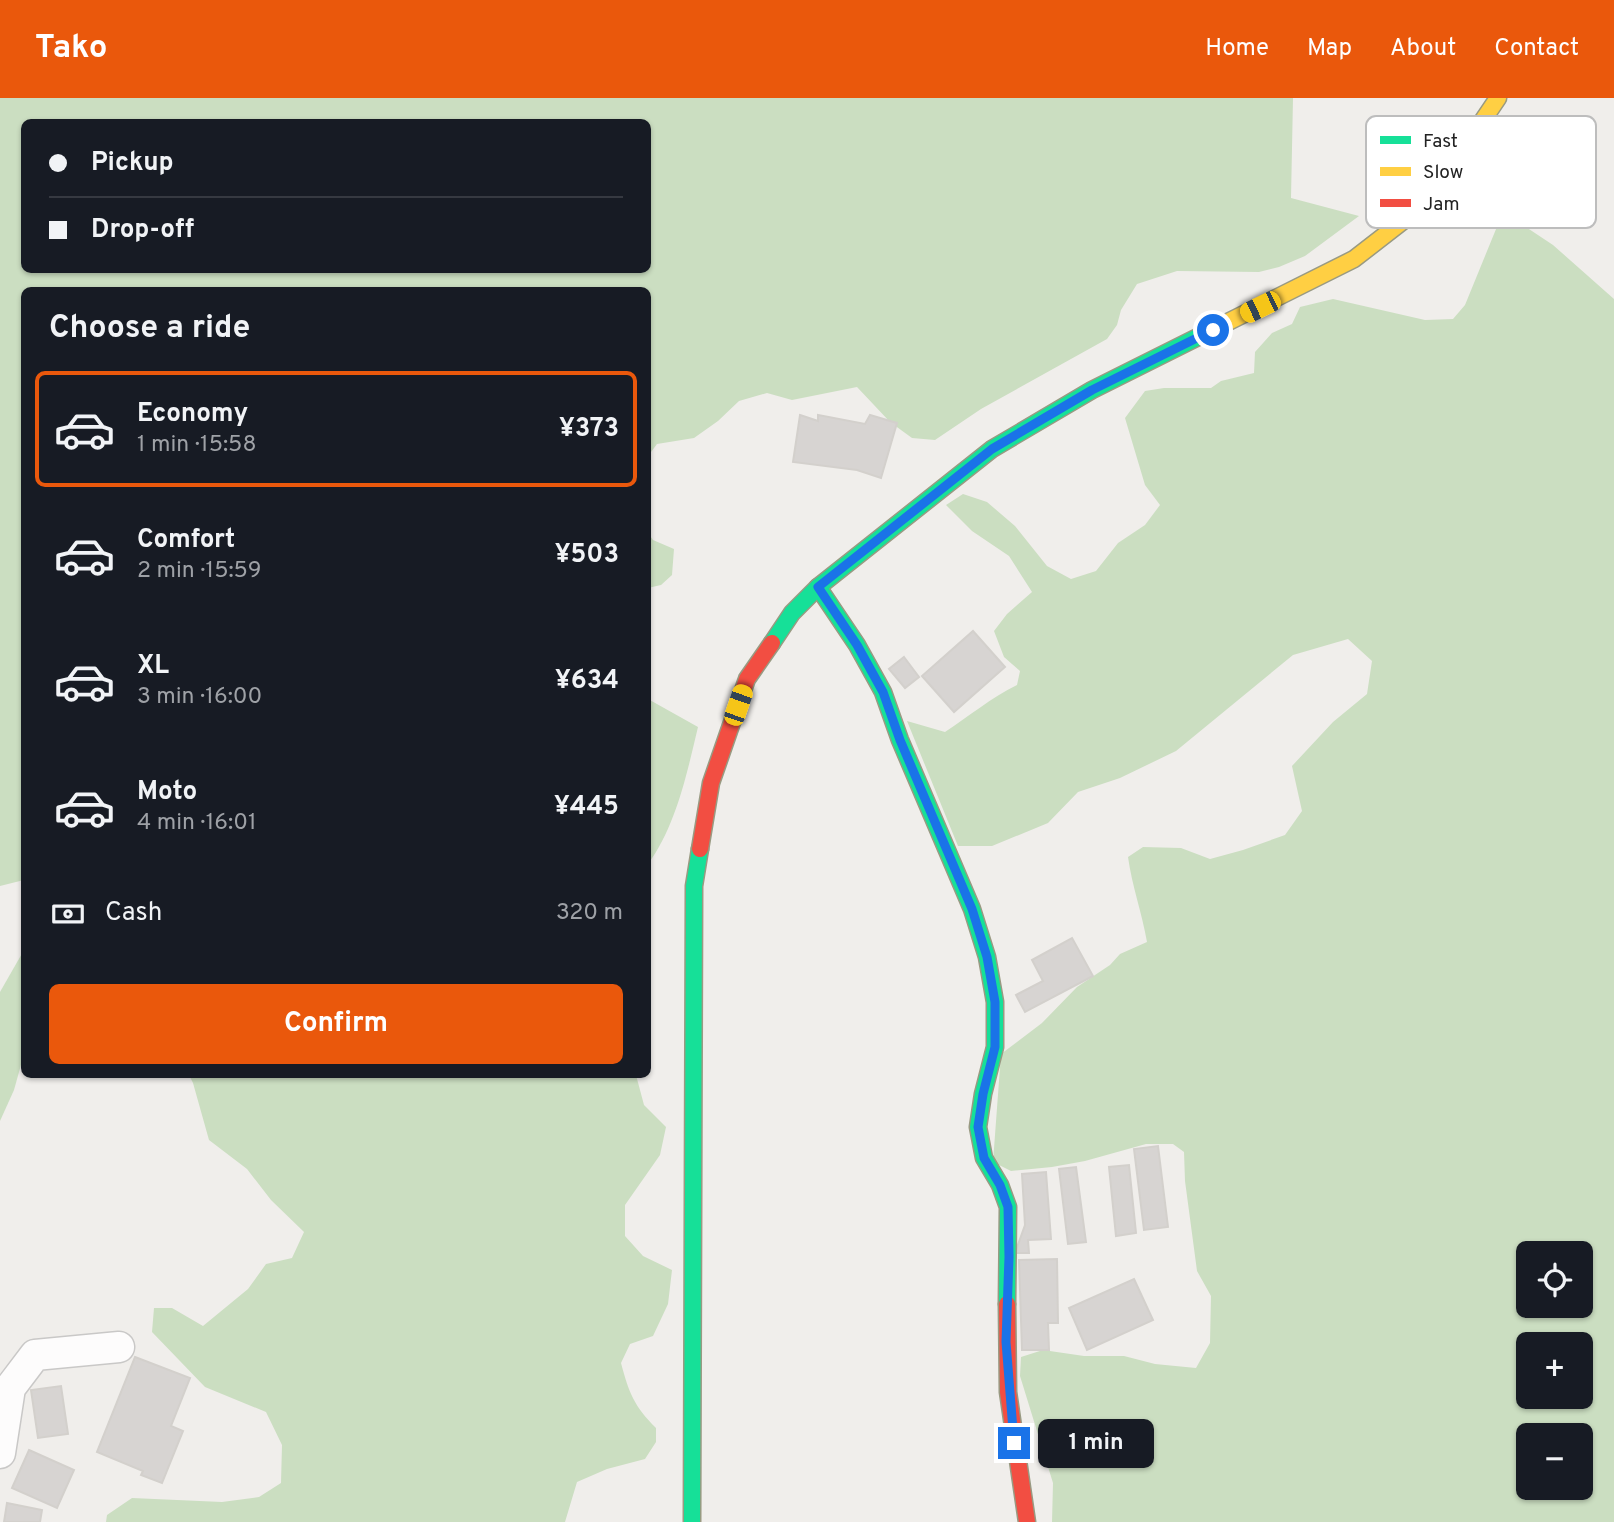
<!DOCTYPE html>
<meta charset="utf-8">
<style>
body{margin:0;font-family:Overpass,sans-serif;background:#20242c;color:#f1f3f6;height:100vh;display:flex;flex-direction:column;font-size:26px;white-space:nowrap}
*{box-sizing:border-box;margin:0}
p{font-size:23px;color:#9ea1a6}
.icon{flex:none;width:38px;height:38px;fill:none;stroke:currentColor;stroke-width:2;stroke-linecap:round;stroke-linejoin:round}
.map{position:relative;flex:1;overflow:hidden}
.side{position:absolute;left:21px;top:189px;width:630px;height:791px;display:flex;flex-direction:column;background:#171b24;border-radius:10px;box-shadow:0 2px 5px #0004}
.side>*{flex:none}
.banner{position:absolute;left:21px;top:21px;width:630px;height:154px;border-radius:10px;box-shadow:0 2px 5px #0004;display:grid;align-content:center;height:154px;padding:0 28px;background:#171b24}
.fabs{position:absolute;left:1516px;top:1143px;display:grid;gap:14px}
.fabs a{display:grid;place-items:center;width:77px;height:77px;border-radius:10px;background:#171b24;box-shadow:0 2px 5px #0004;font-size:35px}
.end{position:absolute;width:32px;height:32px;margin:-16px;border:9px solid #1a73e8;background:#fff;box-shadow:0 0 0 4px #fff}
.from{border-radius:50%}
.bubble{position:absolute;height:49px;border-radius:10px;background:#171b24;box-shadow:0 2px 5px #0004;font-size:23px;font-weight:700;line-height:49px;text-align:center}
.car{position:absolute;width:21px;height:42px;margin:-21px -10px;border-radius:9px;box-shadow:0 0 5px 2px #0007;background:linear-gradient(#f5c518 24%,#345 0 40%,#f5c518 0 76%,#345 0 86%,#f5c518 0)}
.banner b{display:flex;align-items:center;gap:24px;height:66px;font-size:26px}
.banner b+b{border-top:2px solid #363941}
.banner i{width:18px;height:18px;background:#f1f3f6}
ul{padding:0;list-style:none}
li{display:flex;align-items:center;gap:21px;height:116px;margin:0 14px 10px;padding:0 14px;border:4px solid transparent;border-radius:10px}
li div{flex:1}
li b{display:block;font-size:26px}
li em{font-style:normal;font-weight:700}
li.on{border-color:#ea580c}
li>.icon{width:63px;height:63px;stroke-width:1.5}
h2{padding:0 28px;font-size:32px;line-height:84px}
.pay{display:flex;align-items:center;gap:18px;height:77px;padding:0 28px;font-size:26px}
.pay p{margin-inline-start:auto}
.cta{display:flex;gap:14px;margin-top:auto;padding:14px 28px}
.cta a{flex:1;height:80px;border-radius:10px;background:#ea580c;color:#fff;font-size:28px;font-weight:700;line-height:80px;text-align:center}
header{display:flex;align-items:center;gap:42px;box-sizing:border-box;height:98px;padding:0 35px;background:#ea580c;color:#fff}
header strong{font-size:33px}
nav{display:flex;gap:38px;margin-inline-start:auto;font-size:24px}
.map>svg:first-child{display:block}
.forest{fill:#cbdec1;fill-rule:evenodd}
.building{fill:#d7d4d2;stroke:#d3d0cc;stroke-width:2}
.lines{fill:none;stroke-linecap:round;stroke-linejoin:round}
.street-casing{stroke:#c9c8c7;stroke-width:33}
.fast-casing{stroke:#999a82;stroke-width:19}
.slow-casing{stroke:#999a82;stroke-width:19}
.jam-casing{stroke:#999a82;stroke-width:19}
.street{stroke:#fdfcfc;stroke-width:30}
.fast{stroke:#16e098;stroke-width:16}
.slow{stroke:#ffcf43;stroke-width:16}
.jam{stroke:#f24e42;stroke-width:16}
.route{stroke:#1a73e8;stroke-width:9}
.key{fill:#fff;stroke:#bdbdbd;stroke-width:2}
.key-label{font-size:19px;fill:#222}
</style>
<header>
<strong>Tako</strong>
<nav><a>Home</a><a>Map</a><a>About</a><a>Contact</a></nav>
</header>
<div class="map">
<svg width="1614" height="1424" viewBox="0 0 1614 1424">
<rect width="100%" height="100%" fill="#f0eeeb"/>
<g class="forest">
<path d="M0,0H1293L1291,100L1359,118L1305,158L1279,169L1259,174L1177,173L1137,186L1121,212L1117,227L1107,241L981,311L935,342L912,340L890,324L857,289L792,302L767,295L739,303L718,323L694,340L657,346L648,358V192H24V782L0,788ZM24,24H648V172H24Z"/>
<path d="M1503,114L1553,147L1614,201V1424H1052L1053,1385L1020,1278L1021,1259L1043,1252L1084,1258H1124L1155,1266L1196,1270L1210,1245L1211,1198L1197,1173L1185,1083L1184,1054L1173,1046H1146L1085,1063L1052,1069L1011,1073L993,1064L1001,956L1042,925L1077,889L1110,867L1120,856L1147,844C1142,815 1132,788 1128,759L1143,749L1181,750L1210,761L1243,752L1285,737L1302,713L1292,668L1333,624L1367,596L1372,563L1348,541L1293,557L1176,653L1120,680L1078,694L1048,725L992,748H958L907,623L945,634C969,618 991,600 1017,587L1020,573L1004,559L994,533L1007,516L1032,494L1009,458L972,433L946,407L963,396L987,404L1015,428L1047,468L1071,481L1096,473L1118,445L1145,427L1160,407L1145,387L1125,320L1145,293L1164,290H1211L1221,283L1254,275L1255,254L1272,235L1292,226L1300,209L1333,201L1425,222L1453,221L1465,207ZM1528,1155H1580V1208H1528ZM1528,1246H1580V1298H1528ZM1528,1337H1580V1390H1528Z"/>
<path d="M648,435L653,442L674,451L672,477L661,487L648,490Z"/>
<path d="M648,601L698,629C687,675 676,728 648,766Z"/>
<path d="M24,852V956L14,992L0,1023V894Z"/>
<path d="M189,977H636L644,1007L666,1029L660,1057L625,1107V1138L643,1158L672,1172L668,1206L653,1238L630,1246L621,1265C629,1295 634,1308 656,1330V1344L645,1361L607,1371L577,1384L565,1424H106L107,1417L132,1400L222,1404L259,1399L281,1385L282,1347L266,1314L205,1289L152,1234L154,1210H172L203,1228L248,1191L266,1166L292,1160L304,1134L271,1102L247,1071L209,1042L193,985Z"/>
</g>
<g class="building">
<path d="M800,317L818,323V317L865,326L870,317L897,325L881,380L857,372L793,364Z"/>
<path d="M973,533L1005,569L954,614L922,578Z"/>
<path d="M904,559L919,579L905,590L889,571Z"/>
<path d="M1072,840L1093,878L1025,914L1016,897L1043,883L1032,862Z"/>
<path d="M1158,1048L1168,1129L1144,1132L1134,1051Z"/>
<path d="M1129,1067L1136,1135L1116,1138L1109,1069Z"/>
<path d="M1076,1069L1086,1144L1068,1146L1059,1071Z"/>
<path d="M1046,1074L1051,1141L1028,1142L1029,1155H1015L1025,1127L1022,1076Z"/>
<path d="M1057,1161L1058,1225H1048L1049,1252H1022L1019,1162Z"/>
<path d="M1134,1181L1153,1222L1087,1252L1069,1210Z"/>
<path d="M135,1259L190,1280L171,1328L183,1333L162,1385L141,1377L143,1373L97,1354Z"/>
<path d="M61,1288L68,1336L38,1340L31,1292Z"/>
<path d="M29,1352L74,1372L57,1410L12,1390Z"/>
<path d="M7,1405L42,1412L40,1424H4Z"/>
</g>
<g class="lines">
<defs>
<path id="street" d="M0,1355L10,1290L35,1257L119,1249"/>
<g id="fast">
<path d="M818,489L857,547L883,594L900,642L972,811L987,859L995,904V949L983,996L978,1029L984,1060L1000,1087L1008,1109L1007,1206"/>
<path d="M772,545L792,515L818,489L992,351L1092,292L1220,228"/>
<path d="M692,1424L694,788L700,751"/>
</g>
<path id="slow" d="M1220,228L1354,161L1403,123L1454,65L1498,0"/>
<g id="jam">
<path d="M700,751L711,685L747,581L772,545"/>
<path d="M1007,1206L1008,1294L1027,1424"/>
</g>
</defs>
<use href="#street" class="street-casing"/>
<use href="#fast" class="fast-casing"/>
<use href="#slow" class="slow-casing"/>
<use href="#jam" class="jam-casing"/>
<use href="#street" class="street"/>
<use href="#fast" class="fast"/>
<use href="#slow" class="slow"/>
<use href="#jam" class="jam"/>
</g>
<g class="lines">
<path class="route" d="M1014,1345L1006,1244L1009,1159L1008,1109L1000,1087L984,1060L978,1029L983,996L995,949V904L987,859L972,811L900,642L883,594L857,547L818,489L992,351L1092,292L1213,232"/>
</g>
<rect x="1366" y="18" width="230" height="112" rx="10" class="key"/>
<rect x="1380" y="38" width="31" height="8" fill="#16e098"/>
<rect x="1380" y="69" width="31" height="9" fill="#ffcf43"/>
<rect x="1380" y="101" width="31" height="8" fill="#f24e42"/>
<g class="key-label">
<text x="1423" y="49">Fast</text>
<text x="1423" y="80">Slow</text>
<text x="1423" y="112">Jam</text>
</g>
</svg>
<div class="fabs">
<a><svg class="icon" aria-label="locate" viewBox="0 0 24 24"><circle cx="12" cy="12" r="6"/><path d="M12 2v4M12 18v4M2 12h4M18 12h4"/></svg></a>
<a>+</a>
<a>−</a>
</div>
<i class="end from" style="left:1213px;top:232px"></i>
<i class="end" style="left:1014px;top:1345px"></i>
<div class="bubble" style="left:1038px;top:1321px;width:116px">1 min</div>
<i class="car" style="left:1260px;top:209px;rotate:244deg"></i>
<i class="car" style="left:738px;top:607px;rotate:19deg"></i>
<div class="banner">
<b><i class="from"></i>Pickup</b>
<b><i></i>Drop-off</b>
</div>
<section class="side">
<h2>Choose a ride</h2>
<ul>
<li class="on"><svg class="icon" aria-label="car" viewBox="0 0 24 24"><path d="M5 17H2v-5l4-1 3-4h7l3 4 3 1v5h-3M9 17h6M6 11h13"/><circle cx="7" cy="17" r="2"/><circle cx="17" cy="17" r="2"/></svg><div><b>Economy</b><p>1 min · 15:58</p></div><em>¥373</em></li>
<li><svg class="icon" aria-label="car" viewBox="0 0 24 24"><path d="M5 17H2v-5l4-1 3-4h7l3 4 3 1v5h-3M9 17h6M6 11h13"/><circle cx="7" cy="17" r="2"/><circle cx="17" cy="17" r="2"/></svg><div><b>Comfort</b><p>2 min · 15:59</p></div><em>¥503</em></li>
<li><svg class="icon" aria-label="car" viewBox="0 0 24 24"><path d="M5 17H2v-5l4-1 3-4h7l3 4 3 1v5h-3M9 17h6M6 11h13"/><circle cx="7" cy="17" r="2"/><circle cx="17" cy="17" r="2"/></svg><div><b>XL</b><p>3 min · 16:00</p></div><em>¥634</em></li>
<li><svg class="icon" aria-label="car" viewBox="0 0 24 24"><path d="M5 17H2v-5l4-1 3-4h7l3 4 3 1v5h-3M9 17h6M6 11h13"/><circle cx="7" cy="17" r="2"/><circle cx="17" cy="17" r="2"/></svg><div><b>Moto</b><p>4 min · 16:01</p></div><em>¥445</em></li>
</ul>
<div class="pay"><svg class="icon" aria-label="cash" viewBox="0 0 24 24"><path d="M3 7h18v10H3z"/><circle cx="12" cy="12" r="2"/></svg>Cash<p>320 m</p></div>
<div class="cta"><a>Confirm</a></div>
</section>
</div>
